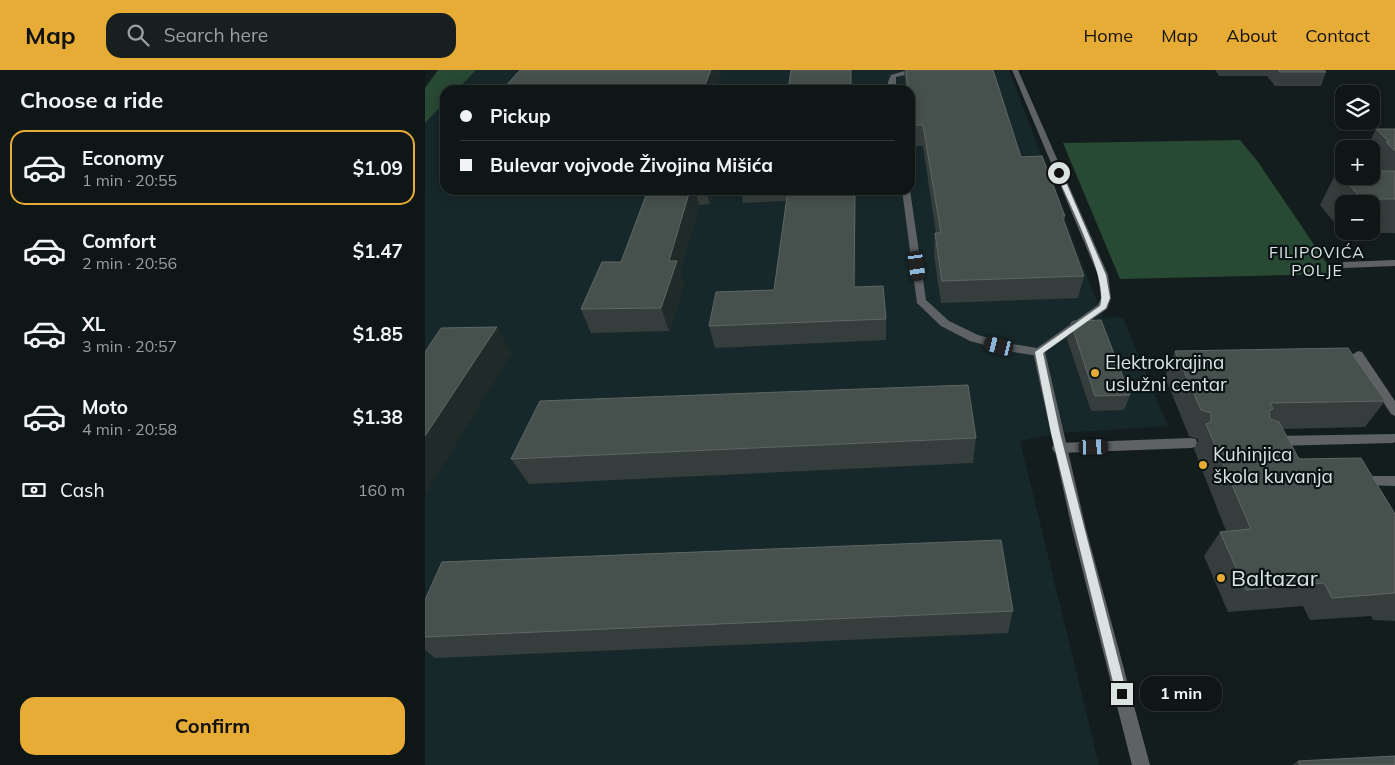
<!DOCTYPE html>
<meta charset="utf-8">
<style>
body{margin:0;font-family:Mulish,sans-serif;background:#181f1f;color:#f1f3f6;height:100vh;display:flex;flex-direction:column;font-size:19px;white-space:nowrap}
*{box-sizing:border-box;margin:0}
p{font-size:16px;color:#9b9fa1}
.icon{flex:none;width:28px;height:28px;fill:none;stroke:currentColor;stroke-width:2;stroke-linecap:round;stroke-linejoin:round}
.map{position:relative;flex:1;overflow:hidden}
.drawer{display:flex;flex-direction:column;background:#0f1616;width:425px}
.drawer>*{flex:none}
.guide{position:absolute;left:15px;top:15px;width:475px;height:110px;border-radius:15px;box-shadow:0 2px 12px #0003,0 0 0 1px #2f3535;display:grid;align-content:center;height:110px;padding:0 20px;background:#0f1616}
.tools{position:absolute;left:910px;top:15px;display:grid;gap:10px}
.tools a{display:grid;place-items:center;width:45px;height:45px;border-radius:10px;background:#0f1616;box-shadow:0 2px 12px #0003,0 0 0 1px #2f3535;font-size:25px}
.end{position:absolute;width:22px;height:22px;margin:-11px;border:6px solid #dbe2e2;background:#111;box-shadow:0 0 0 2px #111}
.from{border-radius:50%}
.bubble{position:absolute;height:35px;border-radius:15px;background:#0f1616;box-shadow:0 2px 12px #0003,0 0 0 1px #2f3535;font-size:16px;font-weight:700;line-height:35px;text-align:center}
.car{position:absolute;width:15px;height:30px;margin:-15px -8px;border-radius:6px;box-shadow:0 0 4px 1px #0007;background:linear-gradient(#222 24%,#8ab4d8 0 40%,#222 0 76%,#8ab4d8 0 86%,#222 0)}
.guide b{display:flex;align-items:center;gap:18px;height:48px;font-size:19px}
.guide b+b{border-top:1px solid #2f3535}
.guide i{width:12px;height:12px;background:#f1f3f6}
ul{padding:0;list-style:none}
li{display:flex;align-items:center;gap:15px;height:75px;margin:0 10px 8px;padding:0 10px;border:2px solid transparent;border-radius:15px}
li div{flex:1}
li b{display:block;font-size:19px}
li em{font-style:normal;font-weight:700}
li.selected{border-color:#e6ac36}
li>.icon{width:45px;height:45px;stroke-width:1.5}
h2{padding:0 20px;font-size:22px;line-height:60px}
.pay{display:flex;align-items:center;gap:12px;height:55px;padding:0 20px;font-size:19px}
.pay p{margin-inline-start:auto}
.primary-button{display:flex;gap:10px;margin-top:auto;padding:10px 20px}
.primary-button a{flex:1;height:58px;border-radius:15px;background:#e6ac36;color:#111;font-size:20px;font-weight:700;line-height:58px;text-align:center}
header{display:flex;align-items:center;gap:30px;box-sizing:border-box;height:70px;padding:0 25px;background:#e6ac36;color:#111}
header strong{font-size:24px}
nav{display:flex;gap:28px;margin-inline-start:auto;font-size:18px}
.search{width:350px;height:45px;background:#181f1f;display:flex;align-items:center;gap:12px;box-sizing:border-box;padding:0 18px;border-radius:15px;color:#9b9fa1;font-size:19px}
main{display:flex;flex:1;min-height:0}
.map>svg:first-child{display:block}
.built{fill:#17282a}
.green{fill:#284934}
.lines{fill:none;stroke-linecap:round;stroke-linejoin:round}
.lane{fill:#5e6264;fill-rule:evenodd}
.street{fill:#5e6264;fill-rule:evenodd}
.wall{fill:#353e3c;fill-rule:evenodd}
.shaded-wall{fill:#202a28}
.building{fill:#46504d;stroke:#5e6765}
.route{fill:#dbe2e2}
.poi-dot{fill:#e6ac36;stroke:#0b1415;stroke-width:2}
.labels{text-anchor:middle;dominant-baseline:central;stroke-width:4.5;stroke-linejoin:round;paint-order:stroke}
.far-neighbourhood-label{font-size:16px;letter-spacing:1px;fill:#dbe2e2;stroke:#0b1415}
.poi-label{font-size:19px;fill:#dbe2e2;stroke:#0b1415;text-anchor:start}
.near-poi-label{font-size:22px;fill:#dbe2e2;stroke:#0b1415;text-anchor:start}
</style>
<header>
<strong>Map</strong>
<div class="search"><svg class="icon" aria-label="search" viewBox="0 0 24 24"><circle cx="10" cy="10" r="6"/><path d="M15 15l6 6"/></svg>Search here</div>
<nav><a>Home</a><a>Map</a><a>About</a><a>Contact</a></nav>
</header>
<main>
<section class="drawer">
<h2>Choose a ride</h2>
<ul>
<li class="selected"><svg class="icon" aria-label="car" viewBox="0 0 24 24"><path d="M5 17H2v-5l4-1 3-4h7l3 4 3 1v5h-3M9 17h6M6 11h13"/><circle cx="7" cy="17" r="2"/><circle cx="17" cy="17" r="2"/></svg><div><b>Economy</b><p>1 min · 20:55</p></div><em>$1.09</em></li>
<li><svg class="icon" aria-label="car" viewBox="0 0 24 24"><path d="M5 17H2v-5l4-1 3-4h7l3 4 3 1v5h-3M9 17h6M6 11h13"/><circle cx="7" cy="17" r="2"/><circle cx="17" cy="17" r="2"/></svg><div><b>Comfort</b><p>2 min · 20:56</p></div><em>$1.47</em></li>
<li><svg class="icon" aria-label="car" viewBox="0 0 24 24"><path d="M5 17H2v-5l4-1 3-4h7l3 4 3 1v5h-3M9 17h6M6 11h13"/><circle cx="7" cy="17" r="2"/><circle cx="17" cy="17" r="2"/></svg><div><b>XL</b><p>3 min · 20:57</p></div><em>$1.85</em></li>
<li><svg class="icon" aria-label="car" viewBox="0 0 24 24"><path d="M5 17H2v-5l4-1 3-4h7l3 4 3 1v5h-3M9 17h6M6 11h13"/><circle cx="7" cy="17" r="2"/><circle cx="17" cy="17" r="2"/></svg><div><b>Moto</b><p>4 min · 20:58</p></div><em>$1.38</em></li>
</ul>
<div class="pay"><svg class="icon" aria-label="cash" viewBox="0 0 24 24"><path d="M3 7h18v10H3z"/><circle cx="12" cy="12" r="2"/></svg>Cash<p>160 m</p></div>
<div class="primary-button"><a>Confirm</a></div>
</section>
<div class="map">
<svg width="970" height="695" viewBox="0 0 970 695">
<rect width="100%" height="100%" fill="#141d1e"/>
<path class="built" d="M51,0H584L678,248L698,247L743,356L635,363L595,371L674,695H0V53L20,32V120H485V20H32Z"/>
<g class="green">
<path d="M13,0H51L32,20H20V32L0,53V18Z"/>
<path d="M815,70L833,92L909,204L695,209L638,73Z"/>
</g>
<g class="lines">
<g class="lane">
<path d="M483,0H503L471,7V20H463V12L466,5Z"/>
<path d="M587,0H593L683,205L686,228L682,239L614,286L581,281L545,271L516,256L492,233L477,120H485L501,230L524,251L553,265L581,273L612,278L673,235L676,228L673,205Z"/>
<path d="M933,281L937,282L970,331V346L966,344L927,285Z"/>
<path d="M970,364V372L968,373L848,376L843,374L842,371L843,368L848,366Z"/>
<path d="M766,368L771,369L772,373L771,377L766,378L634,383L629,382L627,378L629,374L634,373Z"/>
</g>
<g class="street">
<path d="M970,190V196L919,198L914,195L919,192Z"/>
<path d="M614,278L620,282L661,459L725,695H707L647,459L608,282Z"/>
<path d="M942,406H970V416L937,415L935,411L937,407Z"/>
</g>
</g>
<g class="wall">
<path d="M479,0H568L596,87L640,146L639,153L659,206L653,228L516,233L509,185L510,163H511L498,76H486L485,62V20H481Z"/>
<path d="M790,0H899L901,2L896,16H850L842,6H794Z"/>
<path d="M951,59H970V163H918L895,135L912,101L946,106V79H941ZM919,134H946V161H919Z"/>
<path d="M20,85V98L16,90Z"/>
<path d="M223,120H289L285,134L274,135L255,201L259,214L244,261L166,263L156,239L196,192Z"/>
<path d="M316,120H430L431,139V217L461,249V270L290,278L284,256L349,220L361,131L318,133Z"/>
<path d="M646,253L705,325L699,340L666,341L642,269Z"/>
<path d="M750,281L960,331L940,357L858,359L874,389L970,444V551L948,550L946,546L885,550L878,536L803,542L779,486L795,462L801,461L769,379L773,371V369L764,366L740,307Z"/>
<path d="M551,368L548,393L104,414L86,389Z"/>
<path d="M0,530L588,541L583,563L10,588L0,580Z"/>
<path d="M873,691L970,695H867Z"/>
</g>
<g class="shaded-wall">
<path d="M286,0H295L296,4L290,20H278Z"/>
<path d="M265,120H270L274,135L255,201L259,214L244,261L236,238L244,191Z"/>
<path d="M281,120H289L285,134Z"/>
<path d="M430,120L431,139V238L429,217Z"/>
<path d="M72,257L87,283L0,425V366Z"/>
</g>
<g class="building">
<path d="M95,0H286L278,20H77Z"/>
<path d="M366,0H426V20H363Z"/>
<path d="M481,0H568L596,87L617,86L640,146H637L659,206L517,211L510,163H516L498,55H486L485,42V20H483Z"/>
<path d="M853,0H899L901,2H855Z"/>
<path d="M951,59H970V81L961,72H964Z"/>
<path d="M20,85V90H16Z"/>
<path d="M912,101H919V106H946V101H970V129H937Z"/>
<path d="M223,120H265L244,191H252L236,238L156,239L177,192H196Z"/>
<path d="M363,120H430L429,217L458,216L461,249L284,256L291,222L349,220Z"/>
<path d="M676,250L705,325L670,326L646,253L649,251Z"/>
<path d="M72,257L0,366V282L16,258Z"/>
<path d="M923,278L960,331L845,333L848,339L844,341L845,349L854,352L874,389L936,388L970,444V523L907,528L899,513L821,520L795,462L826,459L781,354L786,352V343L776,340L750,281Z"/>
<path d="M543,315L551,368L86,389L115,331Z"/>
<path d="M576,470L588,541L0,567V530L17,492Z"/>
<path d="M970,686V695H875L873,691Z"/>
</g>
<path class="route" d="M634,101L637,103L681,205L685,228L681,238L618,283L635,363L702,624L701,628L697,629L693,628L691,624L626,363L610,282L675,236C684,210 643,131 631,103Z"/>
<g class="poi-dot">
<circle cx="670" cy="303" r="5"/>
<circle cx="778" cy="395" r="5"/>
<circle cx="796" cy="508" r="5"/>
</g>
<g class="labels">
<g class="far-neighbourhood-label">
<text x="892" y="182">FILIPOVIĆA<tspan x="892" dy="18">POLJE</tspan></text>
</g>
<g class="poi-label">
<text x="680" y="292">Elektrokrajina<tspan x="680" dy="22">uslužni centar</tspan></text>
<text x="788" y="384">Kuhinjica<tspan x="788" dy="22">škola kuvanja</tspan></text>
</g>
<g class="near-poi-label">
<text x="806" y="508">Baltazar</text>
</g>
</g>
</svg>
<div class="tools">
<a><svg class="icon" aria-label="layers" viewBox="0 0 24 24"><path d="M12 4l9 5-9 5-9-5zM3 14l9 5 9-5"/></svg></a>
<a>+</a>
<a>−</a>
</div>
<i class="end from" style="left:634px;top:103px"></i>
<i class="end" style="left:697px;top:624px"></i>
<div class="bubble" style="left:715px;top:606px;width:82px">1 min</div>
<i class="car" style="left:492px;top:196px;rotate:172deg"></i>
<i class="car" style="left:574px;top:276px;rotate:284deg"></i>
<i class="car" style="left:669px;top:377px;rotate:88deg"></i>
<div class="guide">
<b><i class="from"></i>Pickup</b>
<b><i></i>Bulevar vojvode Živojina Mišića</b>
</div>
</div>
</main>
